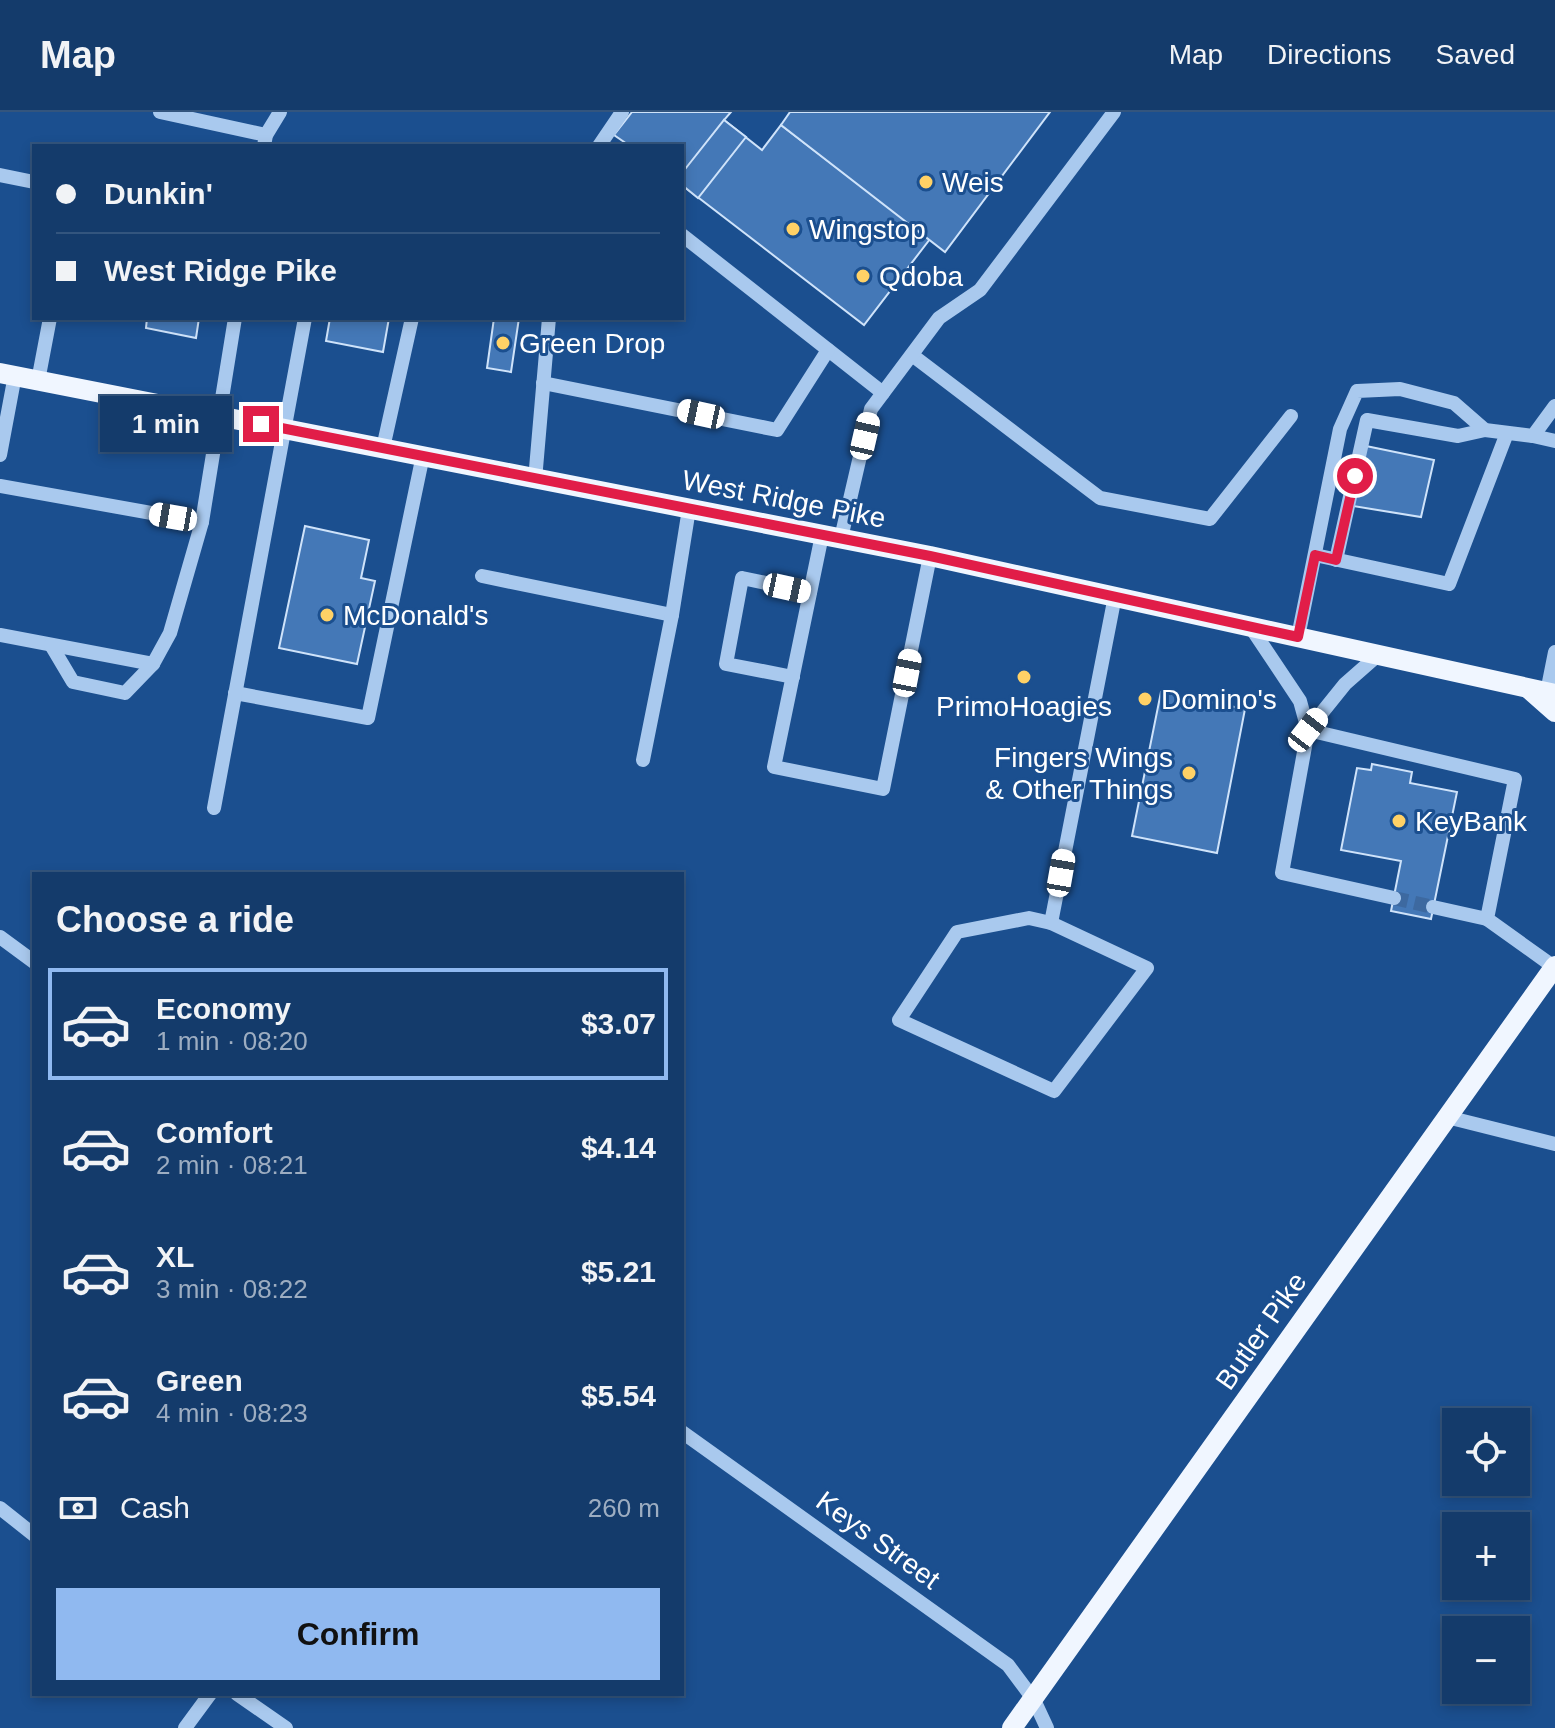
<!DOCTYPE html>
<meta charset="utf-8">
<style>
body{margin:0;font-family:Helvetica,sans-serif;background:#214673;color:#f1f3f6;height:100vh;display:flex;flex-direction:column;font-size:30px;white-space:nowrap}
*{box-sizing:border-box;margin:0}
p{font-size:26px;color:#9dadc1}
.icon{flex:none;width:44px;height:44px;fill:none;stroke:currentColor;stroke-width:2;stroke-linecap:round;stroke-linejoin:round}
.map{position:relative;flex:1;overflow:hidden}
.details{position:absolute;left:32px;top:760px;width:652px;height:824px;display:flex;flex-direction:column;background:#143b6b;border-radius:0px;box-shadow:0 4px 12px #0003,0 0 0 2px #33557e}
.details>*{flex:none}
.banner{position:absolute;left:32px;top:32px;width:652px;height:176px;border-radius:0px;box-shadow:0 4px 12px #0003,0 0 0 2px #33557e;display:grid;align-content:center;height:176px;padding:0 24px;background:#143b6b}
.fabs{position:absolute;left:1442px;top:1296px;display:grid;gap:16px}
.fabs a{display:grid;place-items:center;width:88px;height:88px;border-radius:0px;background:#143b6b;box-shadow:0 4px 12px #0003,0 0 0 2px #33557e;font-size:40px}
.end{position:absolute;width:36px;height:36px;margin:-18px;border:10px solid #e11d48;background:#fff;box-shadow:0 0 0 4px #fff}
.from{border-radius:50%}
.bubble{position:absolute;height:56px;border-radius:0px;background:#143b6b;box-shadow:0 4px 12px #0003,0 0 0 2px #33557e;font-size:26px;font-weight:700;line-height:56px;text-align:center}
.car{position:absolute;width:24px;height:48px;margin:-24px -12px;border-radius:10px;box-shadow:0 0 6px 2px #0007;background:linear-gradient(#fff 24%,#345 0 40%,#fff 0 76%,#345 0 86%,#fff 0)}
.banner b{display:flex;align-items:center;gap:28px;height:76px;font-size:30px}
.banner b+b{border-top:2px solid #33557e}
.banner i{width:20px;height:20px;background:#f1f3f6}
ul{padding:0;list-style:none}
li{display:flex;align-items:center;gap:24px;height:112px;margin:0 16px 12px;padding:0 8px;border:4px solid transparent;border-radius:0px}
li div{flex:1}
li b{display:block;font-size:30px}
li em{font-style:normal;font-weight:700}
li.on{border-color:#90b9f0}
li>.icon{width:72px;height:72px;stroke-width:1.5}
h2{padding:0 24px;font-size:36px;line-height:96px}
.pay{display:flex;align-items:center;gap:20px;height:88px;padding:0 24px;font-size:30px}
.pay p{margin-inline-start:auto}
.button{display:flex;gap:16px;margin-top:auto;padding:16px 24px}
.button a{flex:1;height:92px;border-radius:0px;background:#90b9f0;color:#111;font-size:32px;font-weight:700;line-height:92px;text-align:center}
header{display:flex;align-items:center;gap:48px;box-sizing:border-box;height:112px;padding:0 40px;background:#143b6b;border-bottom:2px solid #33557e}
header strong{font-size:38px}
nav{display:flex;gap:44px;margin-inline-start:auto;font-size:28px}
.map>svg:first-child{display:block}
.building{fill:#4478b7;stroke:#cfe3fa;stroke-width:2}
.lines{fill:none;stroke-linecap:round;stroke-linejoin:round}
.minor-tunnel{stroke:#3d69a0;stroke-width:14;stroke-dasharray:14 7;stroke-linecap:butt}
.minor{stroke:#a9c9ee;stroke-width:14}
.major{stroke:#f0f6ff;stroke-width:20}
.route{stroke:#e11d48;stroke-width:10}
.poi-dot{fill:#ffd166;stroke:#1b4f8f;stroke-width:3}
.labels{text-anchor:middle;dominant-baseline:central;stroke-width:6;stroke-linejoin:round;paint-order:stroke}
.poi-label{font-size:28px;fill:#fff;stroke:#1b4f8f;text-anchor:start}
.street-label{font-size:28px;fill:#fff;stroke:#1b4f8f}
</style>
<header>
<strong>Map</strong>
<nav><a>Map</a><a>Directions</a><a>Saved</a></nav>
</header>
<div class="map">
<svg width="1555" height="1616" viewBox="0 0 1555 1616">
<rect width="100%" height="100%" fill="#1b4f8f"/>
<g class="building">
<path d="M632,0H731L724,8L762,38L781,13L930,127L864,213L682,73V34H630L614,23Z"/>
<path d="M790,0H1050L945,140L781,13Z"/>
<path d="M724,8L746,25L698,86L682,73V61Z"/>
<path d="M147,206H199L196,226L146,216Z"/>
<path d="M330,206H389L383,240L326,229Z"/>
<path d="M494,206H519L511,260L487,256Z"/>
<path d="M1366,334L1434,348L1421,405L1353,394Z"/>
<path d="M305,414L369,428L361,466L375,469L357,552L279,536Z"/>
<path d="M1161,580L1245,597L1217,741L1132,724Z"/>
<path d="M1372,652L1412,660L1410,671L1457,680L1431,807L1391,799L1401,749L1341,738L1357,656L1371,658Z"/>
</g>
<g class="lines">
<path class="minor-tunnel" d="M1394,786L1433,795"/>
<g class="minor">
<path d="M160,0L266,23"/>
<path d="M264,34L266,23L280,0"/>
<path d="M599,34L622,0"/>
<path d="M0,63L34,70"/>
<path d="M682,123L883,281"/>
<path d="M912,243L1100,386L1210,407L1291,304"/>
<path d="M38,269L50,206"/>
<path d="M543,271L777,318L828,238"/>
<path d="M1533,324L1555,329"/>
<path d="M383,336L412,206"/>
<path d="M0,343L15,263"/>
<path d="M535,368L549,206"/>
<path d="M0,374L202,410L235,206"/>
<path d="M822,423L774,655L883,677L930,444"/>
<path d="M841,426L871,297L939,206L980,178L1114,0"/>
<path d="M1315,443L1449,472L1507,321"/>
<path d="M1336,448L1367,308L1458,324L1485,318"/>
<path d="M482,464L672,503"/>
<path d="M1250,514L1300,589L1308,618L1282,761L1394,786"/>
<path d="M0,523L153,552L170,521L202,410"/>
<path d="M1298,525L1340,317L1357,279L1400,277L1454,291L1485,318L1533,324L1555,294"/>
<path d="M51,533L73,570L125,581L153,552"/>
<path d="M793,565L726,552L742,466L810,480"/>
<path d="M1547,580L1555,540"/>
<path d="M235,581L368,606L423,343"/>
<path d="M1308,618L1515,667L1487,807L1554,855"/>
<path d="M1308,618L1345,572L1378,543"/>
<path d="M643,648L672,503L689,397"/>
<path d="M214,696L305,206"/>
<path d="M1433,795L1487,807"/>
<path d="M1029,806L1051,811L1147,856L1054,979L899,908L957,820Z"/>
<path d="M1051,811L1115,484"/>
<path d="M0,825L34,850"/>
<path d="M1447,1005L1555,1032"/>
<path d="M682,1320L1008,1553L1034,1588L1047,1616"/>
<path d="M0,1396L34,1423"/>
<path d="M237,1582L286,1616"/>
<path d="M185,1616L210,1582"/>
</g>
<g class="major">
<path d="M0,261L930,444L1555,582"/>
<path d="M1529,577L1555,600"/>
<path d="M1012,1616L1555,854"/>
</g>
</g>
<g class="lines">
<path class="route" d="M261,312L930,444L1298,525L1315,443L1336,448L1355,364"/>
</g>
<g class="poi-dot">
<circle cx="926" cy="70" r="8"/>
<circle cx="793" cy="117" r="8"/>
<circle cx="863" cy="164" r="8"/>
<circle cx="503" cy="231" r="8"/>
<circle cx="327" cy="503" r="8"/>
<circle cx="1024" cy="565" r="8"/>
<circle cx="1145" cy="587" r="8"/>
<circle cx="1189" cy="661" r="8"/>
<circle cx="1399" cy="709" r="8"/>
</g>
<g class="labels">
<g class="poi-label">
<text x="942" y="70">Weis</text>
<text x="809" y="117">Wingstop</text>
<text x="879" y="164">Qdoba</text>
<text x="519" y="231">Green Drop</text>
<text x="343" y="503">McDonald's</text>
<text x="1161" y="587">Domino's</text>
<text x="1024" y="594" text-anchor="middle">PrimoHoagies</text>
<text x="1173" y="645" text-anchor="end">Fingers Wings<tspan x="1173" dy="32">&amp; Other Things</tspan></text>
<text x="1415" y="709">KeyBank</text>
</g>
<g class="street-label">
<text transform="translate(784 387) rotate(11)">West Ridge Pike</text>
<text transform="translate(1261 1219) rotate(-55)">Butler Pike</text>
<text transform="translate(878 1428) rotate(36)">Keys Street</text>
</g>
</g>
</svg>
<div class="fabs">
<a><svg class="icon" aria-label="locate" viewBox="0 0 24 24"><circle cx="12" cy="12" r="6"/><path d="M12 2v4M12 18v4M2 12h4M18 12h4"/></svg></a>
<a>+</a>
<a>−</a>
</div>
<i class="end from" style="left:1355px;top:364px"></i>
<i class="end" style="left:261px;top:312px"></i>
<div class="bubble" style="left:100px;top:284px;width:132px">1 min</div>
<i class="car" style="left:701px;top:302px;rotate:282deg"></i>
<i class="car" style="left:865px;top:324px;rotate:13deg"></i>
<i class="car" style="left:173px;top:405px;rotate:280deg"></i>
<i class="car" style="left:787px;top:476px;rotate:102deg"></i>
<i class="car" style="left:907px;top:561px;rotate:11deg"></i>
<i class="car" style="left:1308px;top:618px;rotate:38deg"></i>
<i class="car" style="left:1061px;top:761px;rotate:10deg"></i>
<div class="banner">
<b><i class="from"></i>Dunkin'</b>
<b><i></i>West Ridge Pike</b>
</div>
<section class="details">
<h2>Choose a ride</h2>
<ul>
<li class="on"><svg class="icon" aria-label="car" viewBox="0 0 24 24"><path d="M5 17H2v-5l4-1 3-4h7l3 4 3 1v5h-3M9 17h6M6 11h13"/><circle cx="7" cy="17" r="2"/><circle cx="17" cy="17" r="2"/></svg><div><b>Economy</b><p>1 min · 08:20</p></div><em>$3.07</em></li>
<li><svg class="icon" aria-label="car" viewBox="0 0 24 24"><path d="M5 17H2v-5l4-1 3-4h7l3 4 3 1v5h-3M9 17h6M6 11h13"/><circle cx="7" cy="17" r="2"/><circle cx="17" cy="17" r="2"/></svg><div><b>Comfort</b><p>2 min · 08:21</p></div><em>$4.14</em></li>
<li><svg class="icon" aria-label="car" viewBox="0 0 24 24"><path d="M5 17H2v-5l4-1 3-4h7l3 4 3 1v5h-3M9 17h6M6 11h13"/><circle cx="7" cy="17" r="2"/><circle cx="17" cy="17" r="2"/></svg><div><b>XL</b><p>3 min · 08:22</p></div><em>$5.21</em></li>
<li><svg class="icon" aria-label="car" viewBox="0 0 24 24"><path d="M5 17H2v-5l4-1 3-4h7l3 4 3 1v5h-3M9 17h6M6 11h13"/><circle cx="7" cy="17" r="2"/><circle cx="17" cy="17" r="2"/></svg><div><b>Green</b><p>4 min · 08:23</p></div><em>$5.54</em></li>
</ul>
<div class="pay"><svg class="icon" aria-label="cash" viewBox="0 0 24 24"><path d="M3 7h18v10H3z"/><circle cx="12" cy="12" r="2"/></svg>Cash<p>260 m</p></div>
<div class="button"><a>Confirm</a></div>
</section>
</div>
